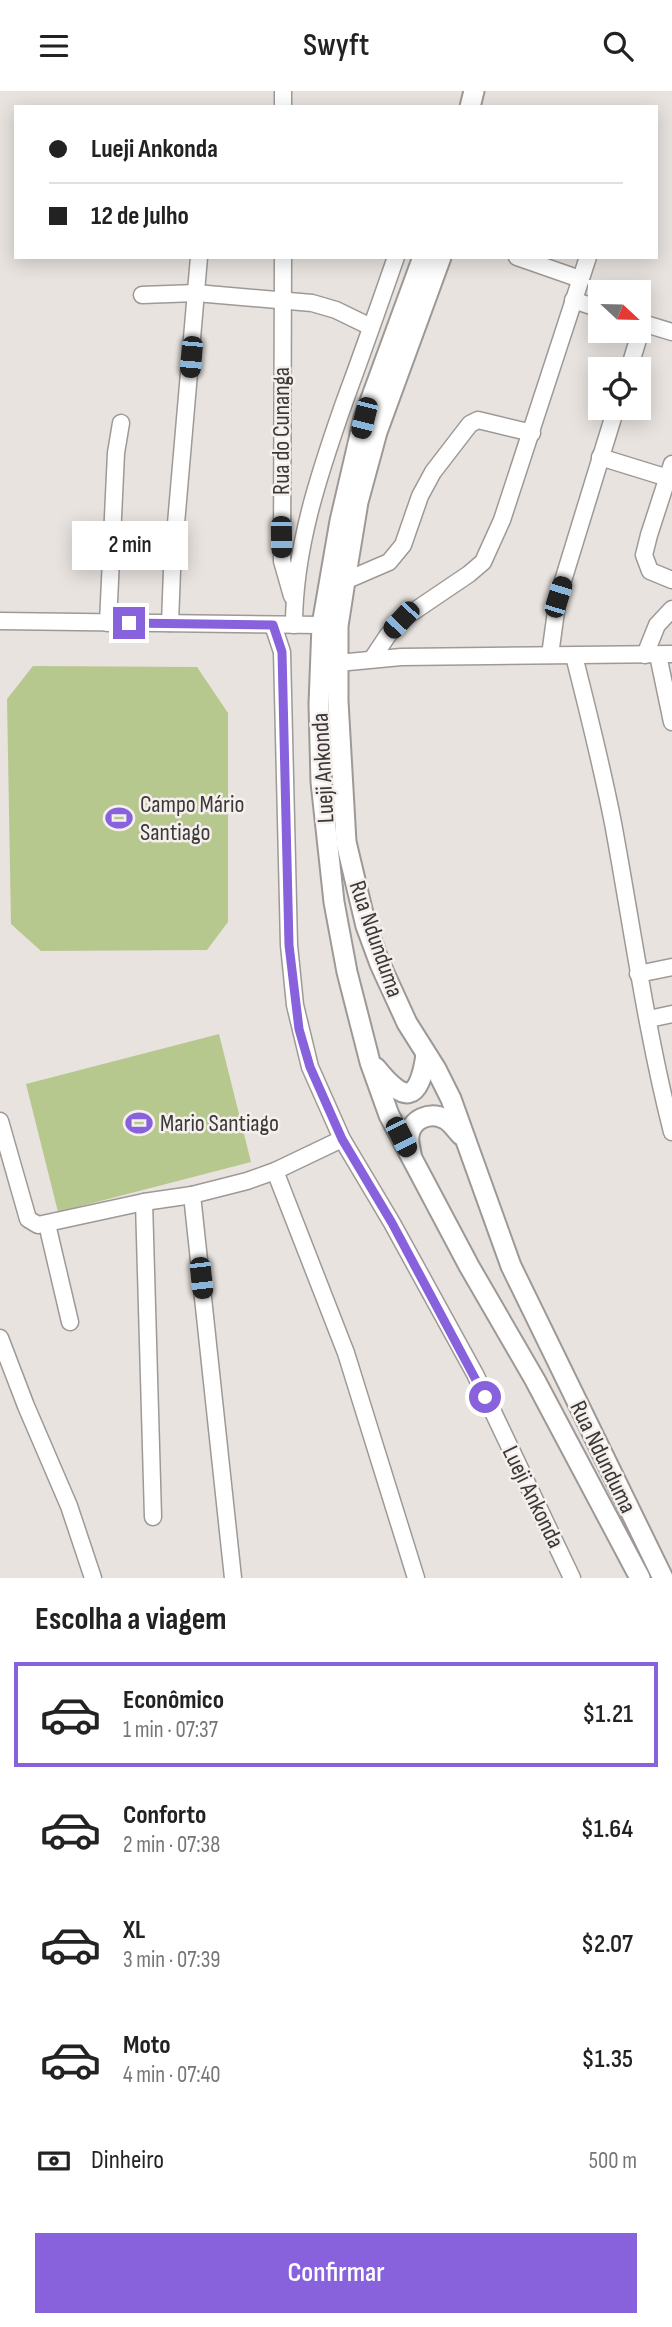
<!DOCTYPE html>
<html lang="pt">
<meta charset="utf-8">
<style>
body{margin:0;font-family:"Sofia Sans Condensed",sans-serif;background:#f6f6f6;color:#222;height:100vh;display:flex;flex-direction:column;font-size:26px;white-space:nowrap}
*{box-sizing:border-box;margin:0}
p{font-size:23px;color:#767676}
.icon{flex:none;width:38px;height:38px;fill:none;stroke:currentColor;stroke-width:2;stroke-linecap:round;stroke-linejoin:round}
.map{position:relative;height:1487px;overflow:hidden}
.drawer{display:flex;flex-direction:column;background:#fff;flex:1}
.drawer>*{flex:none}
.top-card{position:absolute;left:14px;top:14px;width:644px;height:154px;border-radius:0px;box-shadow:0 4px 18px #0003;display:grid;align-content:center;height:154px;padding:0 35px;background:#fff}
.needle{width:46px;rotate:112deg}
.controls{position:absolute;left:588px;top:189px;display:grid;gap:14px}
.controls a{display:grid;place-items:center;width:63px;height:63px;border-radius:0px;background:#fff;box-shadow:0 4px 18px #0003;font-size:35px}
.end{position:absolute;width:32px;height:32px;margin:-16px;border:9px solid #8861dc;background:#fff;box-shadow:0 0 0 4px #fff}
.from{border-radius:50%}
.bubble{position:absolute;height:49px;border-radius:0px;background:#fff;box-shadow:0 4px 18px #0003;font-size:23px;font-weight:600;line-height:49px;text-align:center}
.car{position:absolute;width:21px;height:42px;margin:-21px -10px;border-radius:9px;box-shadow:0 0 5px 2px #0007;background:linear-gradient(#222 24%,#8ab4d8 0 40%,#222 0 76%,#8ab4d8 0 86%,#222 0)}
.top-card b{display:flex;align-items:center;gap:24px;height:66px;font-size:26px}
.top-card b+b{border-top:2px solid #e0e0e0}
.top-card i{width:18px;height:18px;background:#222}
ul{padding:0;list-style:none}
li{display:flex;align-items:center;gap:21px;height:105px;margin:0 14px 10px;padding:0 21px;border:4px solid transparent;border-radius:0px}
li div{flex:1}
li b{display:block;font-size:26px}
li em{font-style:normal;font-weight:600}
li.active{border-color:#8861dc}
li>.icon{width:63px;height:63px;stroke-width:1.5}
h2{padding:0 35px;font-size:32px;line-height:84px}
.pay{display:flex;align-items:center;gap:18px;height:77px;padding:0 35px;font-size:26px}
.pay p{margin-inline-start:auto}
.primary-button{display:flex;gap:14px;margin-top:auto;padding:14px 35px}
.primary-button a{flex:1;height:80px;border-radius:0px;background:#8861dc;color:#fff;font-size:28px;font-weight:600;line-height:80px;text-align:center}
header{display:flex;justify-content:space-between;align-items:center;height:91px;padding:0 35px;background:#fff;font-size:32px;font-weight:600}
.map>svg:first-child{display:block}
.green{fill:#b7c88f}
.lines{fill:none;stroke-linecap:round;stroke-linejoin:round}
.minor-casing{stroke:#9e9996;stroke-width:19}
.major-casing{stroke:#9e9996;stroke-width:23}
.minor{stroke:#fff;stroke-width:16}
.major{stroke:#fff;stroke-width:19}
.route{stroke:#8861dc;stroke-width:9}
.labels{text-anchor:middle;dominant-baseline:central;stroke-width:5;stroke-linejoin:round;paint-order:stroke}
.street-label{font-size:24px;fill:#3b3937;stroke:#f5f0ed}
.poi-label{font-size:24px;fill:#3b3937;stroke:#f5f0ed;text-anchor:start}
</style>
<header><svg class="icon" aria-label="menu" viewBox="0 0 24 24"><path d="M4 6h16M4 12h16M4 18h16"/></svg>Swyft<svg class="icon" aria-label="search" viewBox="0 0 24 24"><circle cx="10" cy="10" r="6"/><path d="M15 15l6 6"/></svg></header>
<div class="map">
<svg width="672" height="1487" viewBox="0 0 672 1487">
<rect width="100%" height="100%" fill="#e8e3df"/>
<g class="green">
<path d="M33,575L197,576L228,622V831L207,859L41,860L11,833L7,608Z"/>
<path d="M219,943L251,1071L58,1121L26,993Z"/>
</g>
<g class="lines">
<defs>
<g id="minor">
<path d="M283,0V16"/>
<path d="M283,166L282,470L292,505"/>
<path d="M517,166L580,188"/>
<path d="M142,204L196,202L312,212L336,219L371,236"/>
<path d="M573,209L600,218"/>
<path d="M639,231L672,241"/>
<path d="M629,278L643,232"/>
<path d="M600,366L668,387"/>
<path d="M672,373L649,444L644,464L650,480L672,489"/>
<path d="M345,490L389,471L403,454L420,405L433,381L470,333L478,329L532,342"/>
<path d="M0,530L322,534"/>
<path d="M108,532L116,362L121,332"/>
<path d="M170,532L172,479L199,166"/>
<path d="M273,534L282,561L289,854L295,914L310,976L342,1048L392,1132L475,1283L572,1487"/>
<path d="M294,534C294,458 319,383 344,312C362,263 379,215 396,166"/>
<path d="M550,564L558,506L616,317"/>
<path d="M645,564L657,534L672,518"/>
<path d="M658,564L672,631"/>
<path d="M574,565C588,620 602,676 613,732C632,835 646,939 672,1041"/>
<path d="M372,568L388,544L401,529L469,483L483,471L502,429L588,166"/>
<path d="M338,572L401,566L672,563"/>
<path d="M638,883L672,876"/>
<path d="M649,928L672,923"/>
<path d="M0,1030L28,1128L38,1134L144,1111L192,1104L247,1090L275,1080L342,1048"/>
<path d="M275,1080L346,1262L416,1487"/>
<path d="M192,1104L233,1487"/>
<path d="M144,1111L153,1426"/>
<path d="M47,1133L70,1231"/>
<path d="M0,1247L26,1315L69,1415L93,1487"/>
</g>
<g id="major">
<path d="M470,16L474,0"/>
<path d="M423,166L364,327L340,430L322,534L319,613L321,691L334,811L347,881L370,971L389,1024L469,1175L535,1289L640,1487"/>
<path d="M441,166L377,341L358,411L345,490L338,535V610L346,751L366,835L380,873L407,932L436,978L451,1008L511,1175L663,1487"/>
<path d="M376,977C405,1013 419,1011 426,964"/>
<path d="M411,1063C410,1057 408,1050 409,1045C411,1028 430,1020 445,1028C451,1031 456,1039 461,1044"/>
</g>
</defs>
<use href="#minor" class="minor-casing"/>
<use href="#major" class="major-casing"/>
<use href="#minor" class="minor"/>
<use href="#major" class="major"/>
</g>
<g class="lines">
<path class="route" d="M129,532L273,534L282,561L289,854L299,938L310,976L342,1048L392,1132L485,1306"/>
</g>
<defs>
<symbol id="stadium-bare" viewBox="-9 -9 18 18"><path d="M0-5a6.5 5 0 1 0 0 10a6.5 5 0 1 0 0-10ZM-3.5-1.8h7v3.6h-7Z" fill="#8861dc" stroke="#f5f0ed" stroke-width="2.5" paint-order="stroke"/></symbol>
</defs>
<g fill-rule="evenodd">
<use href="#stadium-bare" x="100" y="708" width="38" height="38"/>
<use href="#stadium-bare" x="120" y="1013" width="38" height="38"/>
</g>
<g class="labels">
<g class="street-label">
<text transform="translate(281 340) rotate(-90)">Rua do Cunanga</text>
<text transform="translate(323 677) rotate(-93)">Lueji Ankonda</text>
<text transform="translate(376 848) rotate(71)">Rua Ndunduma</text>
<text transform="translate(603 1366) rotate(64)">Rua Ndunduma</text>
<text transform="translate(533 1406) rotate(64)">Lueji Ankonda</text>
</g>
<g class="poi-label">
<text x="140" y="713">Campo Mário<tspan x="140" dy="28">Santiago</tspan></text>
<text x="160" y="1032">Mario Santiago</text>
</g>
</g>
</svg>
<div class="controls">
<a><svg class="needle" viewBox="-14 -14 28 28"><path d="M0-13l5 13h-10z" fill="#e53935"/><path d="M0 13l5-13h-10z" fill="#767676"/></svg></a>
<a><svg class="icon" aria-label="locate" viewBox="0 0 24 24"><circle cx="12" cy="12" r="6"/><path d="M12 2v4M12 18v4M2 12h4M18 12h4"/></svg></a>
</div>
<i class="end from" style="left:485px;top:1306px"></i>
<i class="end" style="left:129px;top:532px"></i>
<div class="bubble" style="left:72px;top:430px;width:116px">2 min</div>
<i class="car" style="left:191px;top:266px;rotate:185deg"></i>
<i class="car" style="left:364px;top:327px;rotate:194deg"></i>
<i class="car" style="left:281px;top:446px;rotate:179deg"></i>
<i class="car" style="left:558px;top:506px;rotate:17deg"></i>
<i class="car" style="left:401px;top:529px;rotate:223deg"></i>
<i class="car" style="left:401px;top:1046px;rotate:153deg"></i>
<i class="car" style="left:201px;top:1187px;rotate:174deg"></i>
<div class="top-card">
<b><i class="from"></i>Lueji Ankonda</b>
<b><i></i>12 de Julho</b>
</div>
</div>
<section class="drawer">
<h2>Escolha a viagem</h2>
<ul>
<li class="active"><svg class="icon" aria-label="car" viewBox="0 0 24 24"><path d="M5 17H2v-5l4-1 3-4h7l3 4 3 1v5h-3M9 17h6M6 11h13"/><circle cx="7" cy="17" r="2"/><circle cx="17" cy="17" r="2"/></svg><div><b>Econômico</b><p>1 min · 07:37</p></div><em>$1.21</em></li>
<li><svg class="icon" aria-label="car" viewBox="0 0 24 24"><path d="M5 17H2v-5l4-1 3-4h7l3 4 3 1v5h-3M9 17h6M6 11h13"/><circle cx="7" cy="17" r="2"/><circle cx="17" cy="17" r="2"/></svg><div><b>Conforto</b><p>2 min · 07:38</p></div><em>$1.64</em></li>
<li><svg class="icon" aria-label="car" viewBox="0 0 24 24"><path d="M5 17H2v-5l4-1 3-4h7l3 4 3 1v5h-3M9 17h6M6 11h13"/><circle cx="7" cy="17" r="2"/><circle cx="17" cy="17" r="2"/></svg><div><b>XL</b><p>3 min · 07:39</p></div><em>$2.07</em></li>
<li><svg class="icon" aria-label="car" viewBox="0 0 24 24"><path d="M5 17H2v-5l4-1 3-4h7l3 4 3 1v5h-3M9 17h6M6 11h13"/><circle cx="7" cy="17" r="2"/><circle cx="17" cy="17" r="2"/></svg><div><b>Moto</b><p>4 min · 07:40</p></div><em>$1.35</em></li>
</ul>
<div class="pay"><svg class="icon" aria-label="cash" viewBox="0 0 24 24"><path d="M3 7h18v10H3z"/><circle cx="12" cy="12" r="2"/></svg>Dinheiro<p>500 m</p></div>
<div class="primary-button"><a>Confirmar</a></div>
</section>
